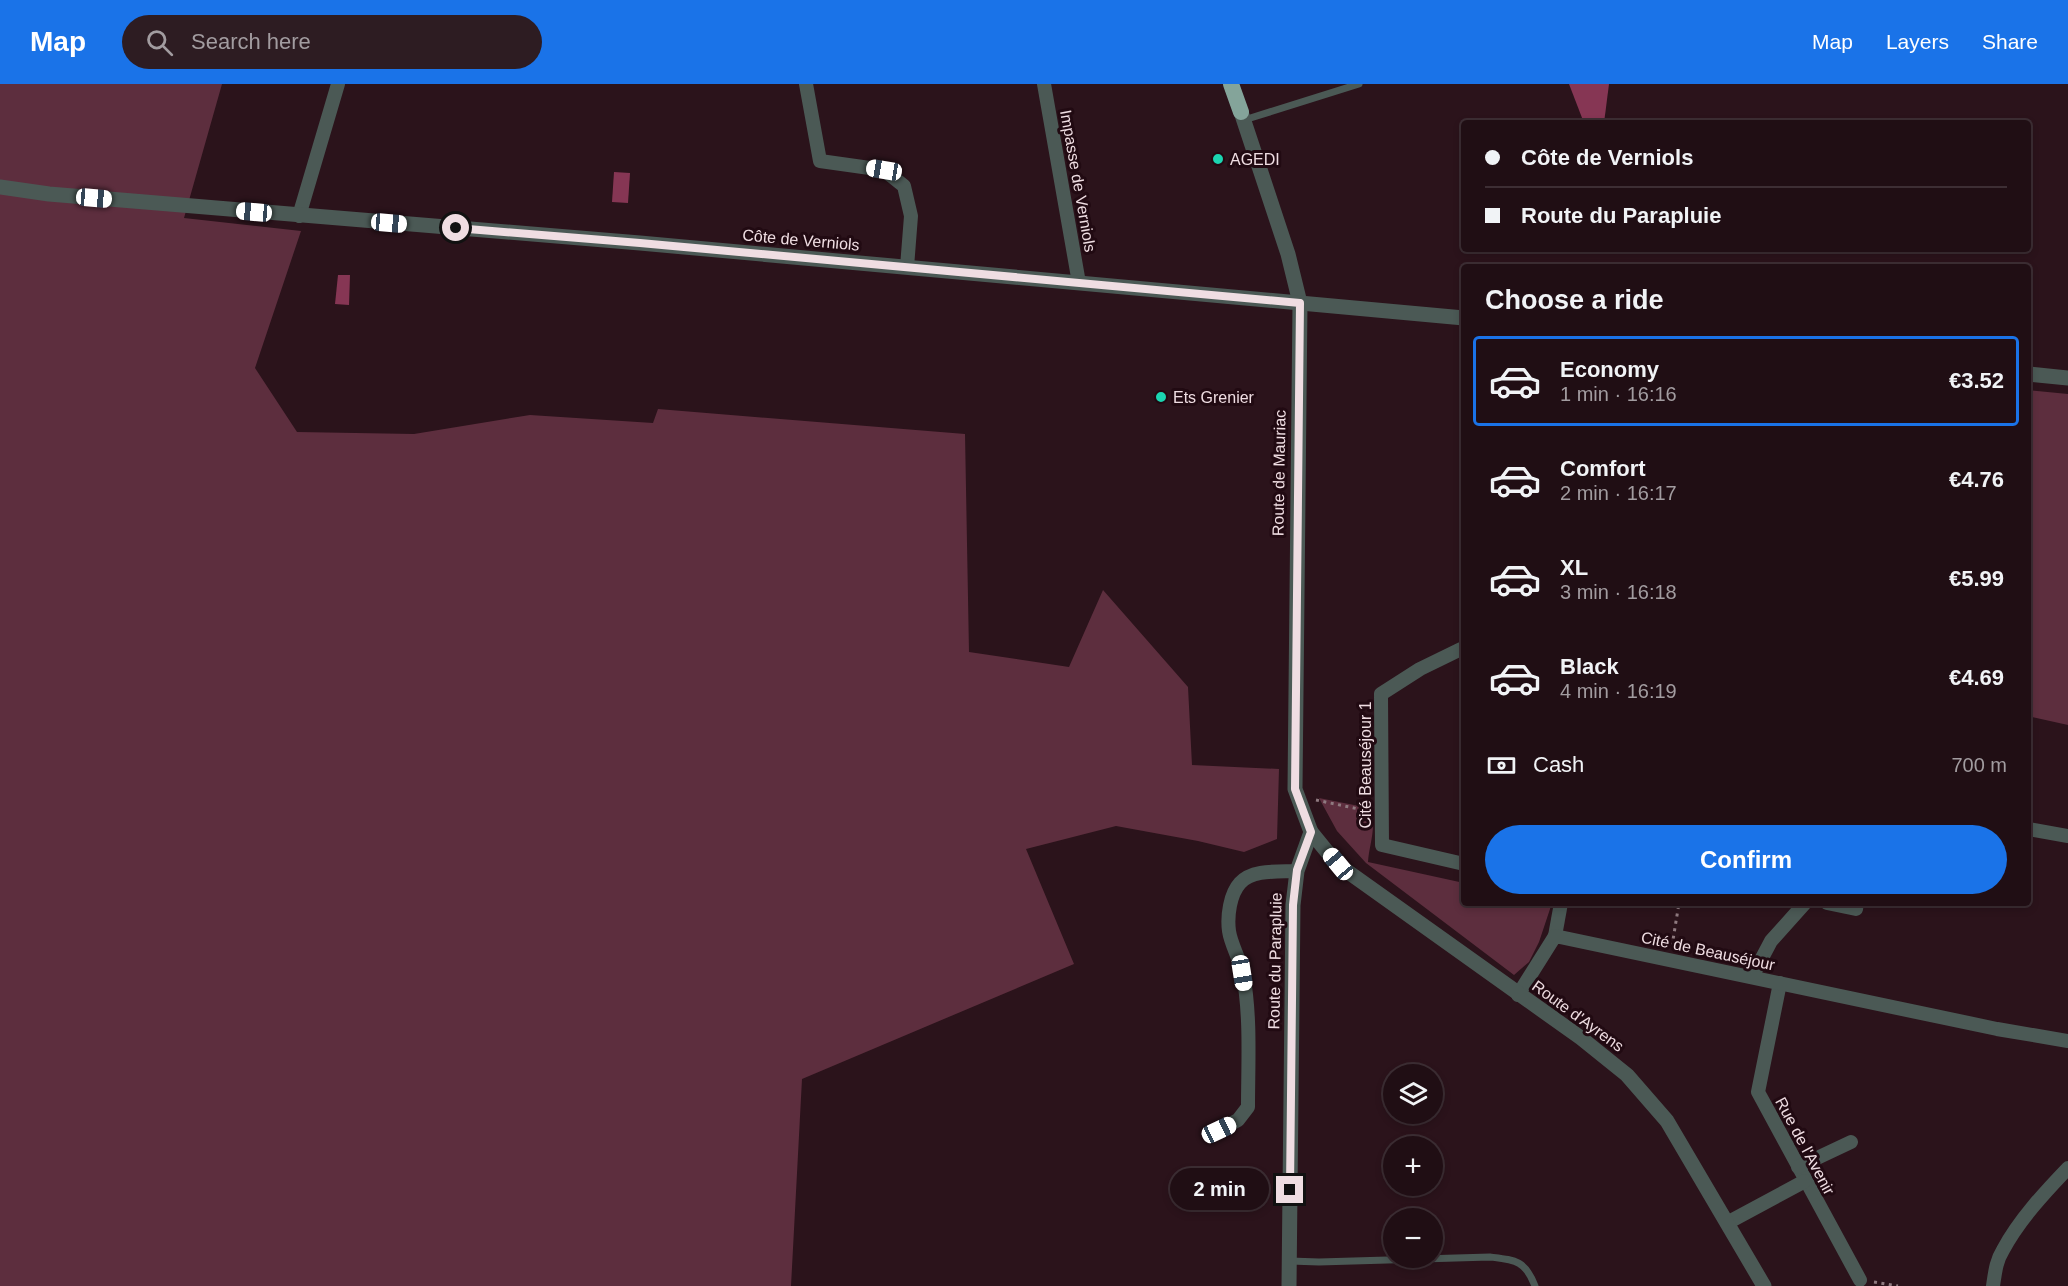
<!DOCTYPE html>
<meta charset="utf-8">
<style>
body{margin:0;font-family:Arial,sans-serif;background:#2d1c22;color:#f1f3f6;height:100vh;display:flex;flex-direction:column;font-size:22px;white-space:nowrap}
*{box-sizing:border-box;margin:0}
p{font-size:20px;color:#a29ca0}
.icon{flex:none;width:33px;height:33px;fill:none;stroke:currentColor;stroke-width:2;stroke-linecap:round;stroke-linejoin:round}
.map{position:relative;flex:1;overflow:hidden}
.sheet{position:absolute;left:1461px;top:180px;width:570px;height:642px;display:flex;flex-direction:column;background:#200e14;border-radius:6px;box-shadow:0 3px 9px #0003,0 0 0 2px #3d2e34}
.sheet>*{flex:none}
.guide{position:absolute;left:1461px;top:36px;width:570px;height:132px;border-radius:6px;box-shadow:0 3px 9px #0003,0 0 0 2px #3d2e34;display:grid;align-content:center;height:132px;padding:0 24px;background:#200e14}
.buttons{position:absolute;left:1383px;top:980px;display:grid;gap:12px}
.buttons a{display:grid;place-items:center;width:60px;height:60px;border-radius:50%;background:#200e14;box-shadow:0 3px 9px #0003,0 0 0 2px #3d2e34;font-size:30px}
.end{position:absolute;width:27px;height:27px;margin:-14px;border:8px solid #efdde2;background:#111;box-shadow:0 0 0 3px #111}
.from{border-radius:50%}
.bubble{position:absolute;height:42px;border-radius:21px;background:#200e14;box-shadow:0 3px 9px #0003,0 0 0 2px #3d2e34;font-size:20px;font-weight:600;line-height:42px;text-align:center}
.car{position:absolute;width:18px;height:36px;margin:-18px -9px;border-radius:8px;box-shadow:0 0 4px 2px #0007;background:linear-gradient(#fff 24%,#345 0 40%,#fff 0 76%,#345 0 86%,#fff 0)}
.guide b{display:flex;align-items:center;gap:21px;height:57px;font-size:22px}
.guide b+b{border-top:2px solid #3d2e34}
.guide i{width:15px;height:15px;background:#f1f3f6}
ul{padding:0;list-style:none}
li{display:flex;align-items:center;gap:18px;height:90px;margin:0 12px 9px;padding:0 12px;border:3px solid transparent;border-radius:6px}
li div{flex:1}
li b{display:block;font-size:22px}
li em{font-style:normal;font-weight:600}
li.active{border-color:#1a73e8}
li>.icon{width:54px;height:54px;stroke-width:1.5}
h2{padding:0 24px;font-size:27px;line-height:72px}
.pay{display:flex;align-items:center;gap:15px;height:66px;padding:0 24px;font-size:22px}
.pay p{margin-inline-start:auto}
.button{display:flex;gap:12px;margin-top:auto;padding:12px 24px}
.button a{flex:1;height:69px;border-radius:36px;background:#1a73e8;color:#fff;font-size:24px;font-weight:600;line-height:69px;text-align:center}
header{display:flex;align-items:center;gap:36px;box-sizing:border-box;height:84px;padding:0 30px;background:#1a73e8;color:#fff}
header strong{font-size:28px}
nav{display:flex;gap:33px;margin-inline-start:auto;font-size:21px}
.search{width:420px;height:54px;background:#2d1c22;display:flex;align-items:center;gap:15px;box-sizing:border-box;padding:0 21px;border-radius:33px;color:#a29ca0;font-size:22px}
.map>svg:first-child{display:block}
.green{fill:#5d2e3e}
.water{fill:#863654}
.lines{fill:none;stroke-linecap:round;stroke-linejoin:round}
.path{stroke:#8f7a80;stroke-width:3;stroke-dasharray:3 4.5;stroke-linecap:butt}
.service{stroke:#4b5955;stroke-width:7}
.minor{stroke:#4b5955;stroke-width:14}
.tertiary{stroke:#4b5955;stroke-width:15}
.trunk{stroke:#84a49a;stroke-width:16}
.route{stroke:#efdde2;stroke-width:8}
.poi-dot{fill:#1bd5b1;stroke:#210a12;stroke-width:2}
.labels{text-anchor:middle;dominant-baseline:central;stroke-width:6;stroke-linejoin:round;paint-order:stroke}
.poi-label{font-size:16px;fill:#efdde2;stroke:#210a12;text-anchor:start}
.street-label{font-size:16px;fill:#efdde2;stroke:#210a12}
</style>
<header>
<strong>Map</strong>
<div class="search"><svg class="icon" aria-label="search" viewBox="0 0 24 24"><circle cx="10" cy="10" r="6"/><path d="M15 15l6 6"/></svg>Search here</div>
<nav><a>Map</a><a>Layers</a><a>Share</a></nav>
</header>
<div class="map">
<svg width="2068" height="1202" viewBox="0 0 2068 1202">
<rect width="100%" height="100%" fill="#2b131b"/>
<g class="green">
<path d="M0,0H222L184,134L301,147L255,284L297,348L414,350L530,331L653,339L658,325L965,350L969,568L1069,583L1103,506L1188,603L1192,681L1279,685L1277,755L1244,768L1198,757L1116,742L1026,765L1074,880L802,995L791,1202H0Z"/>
<path d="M2028,306L2068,310V641L2028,632Z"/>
<path d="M1319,714L1369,724C1378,741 1369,760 1368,778L1464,799V819H1552L1539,858L1529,878L1514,891L1366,779L1337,747Z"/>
</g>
<g class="water">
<path d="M1569,0H1609L1604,39H1584Z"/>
<path d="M614,88L630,89L628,119L612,118Z"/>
<path d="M338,191H350L349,221L335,220Z"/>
</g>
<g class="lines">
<g class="path">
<path d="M1316,716L1368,727"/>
<path d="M1672,862L1679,819"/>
<path d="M1874,1198L1898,1202"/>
</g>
<g class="service">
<path d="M1244,36L1359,0"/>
<path d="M1290,1177L1319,1178L1490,1173C1515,1176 1525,1176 1535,1202"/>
</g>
<g class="minor">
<path d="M806,0L820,77L884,86L904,102L911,132L907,183"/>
<path d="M1044,0L1079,199"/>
<path d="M299,132L338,0"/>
<path d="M1464,566L1461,565L1420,585L1381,610L1382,761L1464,780"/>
<path d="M2028,745L2068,752"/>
<path d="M1827,819L1856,825L1857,819"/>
<path d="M1555,852L1561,819"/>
<path d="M1752,893L1771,857L1805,819"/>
<path d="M1780,899L1758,1008L1860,1196"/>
<path d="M1518,911L1555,852L1997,945L2068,957"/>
<path d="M1219,1046L1238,1036L1248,1023C1248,979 1251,933 1243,890C1240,875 1231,861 1229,847C1227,832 1230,810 1240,799C1253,785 1279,788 1297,787"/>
<path d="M1798,1083L1851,1058"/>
<path d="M1727,1139L1805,1097"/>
<path d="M1993,1202C1995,1189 1996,1177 2003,1166C2019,1136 2045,1108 2068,1084"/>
</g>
<g class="tertiary">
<path d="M1241,28L1288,170L1300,219L1295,705L1311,748L1297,787L1293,821L1289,1202"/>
<path d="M0,103L49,110L640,159L1464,234"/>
<path d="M2028,290L2068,294"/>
<path d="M1311,748L1337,780L1581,954L1627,991L1667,1037L1764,1202"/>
</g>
<path class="trunk" d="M1231,0L1241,28"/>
</g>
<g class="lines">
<path class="route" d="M456,144L640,159L1300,219L1295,705L1311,748L1297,786L1293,821L1290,1106"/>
</g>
<g class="poi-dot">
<circle cx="1218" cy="75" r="6"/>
<circle cx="1161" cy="313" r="6"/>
</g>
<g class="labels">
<g class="poi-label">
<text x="1230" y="75">AGEDI</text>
<text x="1173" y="313">Ets Grenier</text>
</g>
<g class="street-label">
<text transform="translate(1078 97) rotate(80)">Impasse de Verniols</text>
<text transform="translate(801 156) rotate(5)">Côte de Verniols</text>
<text transform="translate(1279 389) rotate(-89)">Route de Mauriac</text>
<text transform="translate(1365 681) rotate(-90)">Cité Beauséjour 1</text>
<text transform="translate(1708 867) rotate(12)">Cité de Beauséjour</text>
<text transform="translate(1275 877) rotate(-89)">Route du Parapluie</text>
<text transform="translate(1578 932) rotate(36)">Route d'Ayrens</text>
<text transform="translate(1805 1062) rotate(62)">Rue de l'Avenir</text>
</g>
</g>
</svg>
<div class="buttons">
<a><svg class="icon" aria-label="layers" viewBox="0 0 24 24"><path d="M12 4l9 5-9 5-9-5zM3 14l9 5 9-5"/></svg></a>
<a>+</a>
<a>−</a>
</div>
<i class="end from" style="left:456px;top:144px"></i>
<i class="end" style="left:1290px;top:1106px"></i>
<div class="bubble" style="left:1170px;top:1084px;width:99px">2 min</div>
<i class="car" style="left:884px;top:86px;rotate:279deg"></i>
<i class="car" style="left:94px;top:114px;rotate:95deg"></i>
<i class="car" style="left:254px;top:128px;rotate:275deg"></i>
<i class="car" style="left:389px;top:139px;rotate:95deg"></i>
<i class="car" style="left:1338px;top:780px;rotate:320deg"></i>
<i class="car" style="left:1242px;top:889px;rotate:171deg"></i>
<i class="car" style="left:1219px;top:1046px;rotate:65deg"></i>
<div class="guide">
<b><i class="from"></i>Côte de Verniols</b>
<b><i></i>Route du Parapluie</b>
</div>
<section class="sheet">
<h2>Choose a ride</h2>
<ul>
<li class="active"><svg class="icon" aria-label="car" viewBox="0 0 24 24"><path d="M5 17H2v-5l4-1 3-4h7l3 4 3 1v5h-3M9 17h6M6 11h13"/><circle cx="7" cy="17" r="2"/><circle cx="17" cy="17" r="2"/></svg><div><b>Economy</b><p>1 min · 16:16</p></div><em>€3.52</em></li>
<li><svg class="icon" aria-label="car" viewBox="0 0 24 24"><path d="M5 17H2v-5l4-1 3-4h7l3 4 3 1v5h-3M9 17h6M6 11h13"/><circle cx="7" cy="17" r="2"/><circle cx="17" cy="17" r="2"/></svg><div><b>Comfort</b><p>2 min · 16:17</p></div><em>€4.76</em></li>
<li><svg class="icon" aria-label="car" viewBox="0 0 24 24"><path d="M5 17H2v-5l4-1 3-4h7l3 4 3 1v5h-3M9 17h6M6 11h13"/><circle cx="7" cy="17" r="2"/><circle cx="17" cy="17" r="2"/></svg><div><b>XL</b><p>3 min · 16:18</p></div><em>€5.99</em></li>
<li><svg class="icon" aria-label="car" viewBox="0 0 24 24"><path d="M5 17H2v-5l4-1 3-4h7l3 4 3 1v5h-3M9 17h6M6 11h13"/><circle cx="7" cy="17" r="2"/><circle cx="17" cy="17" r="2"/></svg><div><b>Black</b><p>4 min · 16:19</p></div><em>€4.69</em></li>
</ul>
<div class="pay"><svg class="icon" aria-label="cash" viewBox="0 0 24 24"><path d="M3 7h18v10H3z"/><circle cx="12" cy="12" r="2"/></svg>Cash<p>700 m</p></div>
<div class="button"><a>Confirm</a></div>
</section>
</div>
